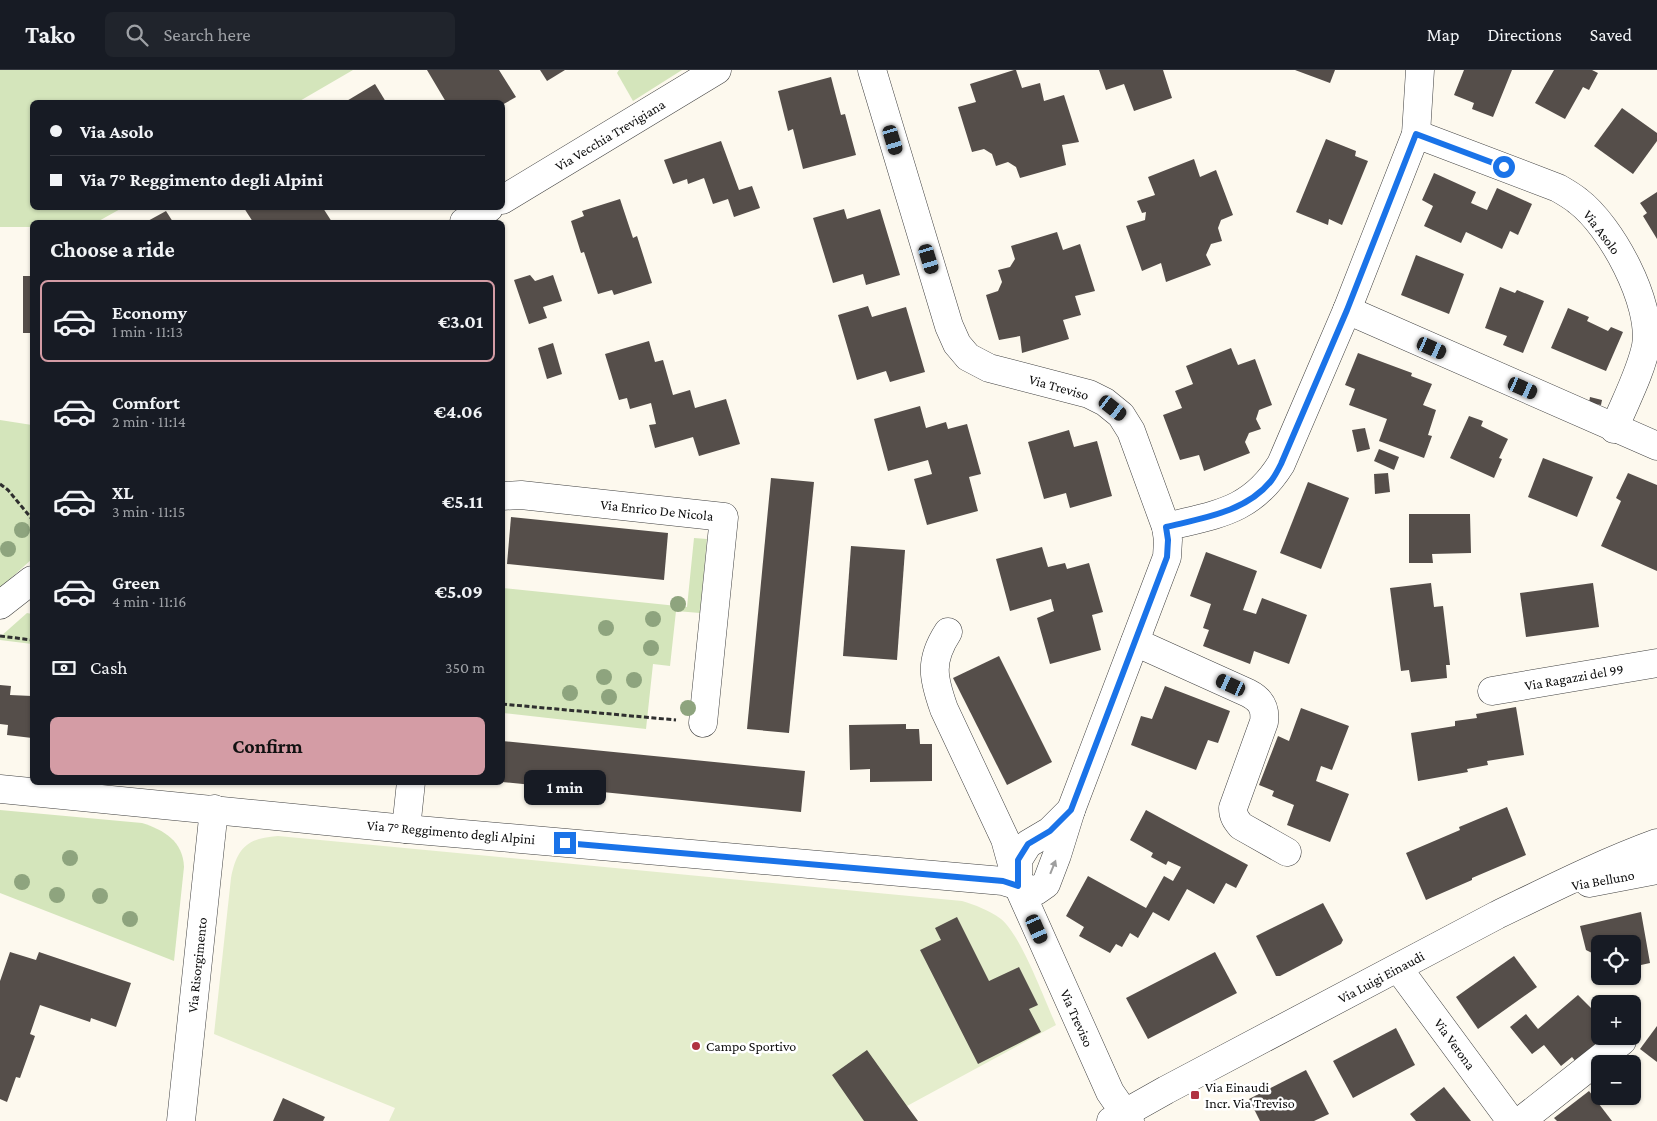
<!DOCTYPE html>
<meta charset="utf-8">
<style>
body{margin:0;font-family:"Crimson Pro",serif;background:#20242c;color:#f1f3f6;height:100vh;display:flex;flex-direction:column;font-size:19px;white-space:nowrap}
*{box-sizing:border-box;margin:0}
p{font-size:16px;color:#9ea1a6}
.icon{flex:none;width:28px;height:28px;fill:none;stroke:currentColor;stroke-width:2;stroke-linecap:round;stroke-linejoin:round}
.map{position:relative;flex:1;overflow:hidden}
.drawer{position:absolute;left:30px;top:150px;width:475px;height:565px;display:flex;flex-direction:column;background:#171b24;border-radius:8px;box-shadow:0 1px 4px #0004}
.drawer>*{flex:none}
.banner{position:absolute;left:30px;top:30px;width:475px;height:110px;border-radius:8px;box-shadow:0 1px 4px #0004;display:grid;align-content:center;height:110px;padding:0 20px;background:#171b24}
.tools{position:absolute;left:1591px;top:865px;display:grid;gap:10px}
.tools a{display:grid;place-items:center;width:50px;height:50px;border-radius:8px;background:#171b24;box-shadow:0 1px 4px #0004;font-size:25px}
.end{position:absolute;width:22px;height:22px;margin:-11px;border:6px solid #1a73e8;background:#fff;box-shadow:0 0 0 2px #fff}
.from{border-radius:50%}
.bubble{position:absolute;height:35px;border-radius:8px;background:#171b24;box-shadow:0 1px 4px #0004;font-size:16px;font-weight:700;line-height:35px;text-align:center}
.car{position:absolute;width:15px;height:30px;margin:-15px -8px;border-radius:6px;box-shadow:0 0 4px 1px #0007;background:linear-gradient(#222 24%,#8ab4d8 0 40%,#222 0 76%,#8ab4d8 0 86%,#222 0)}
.banner b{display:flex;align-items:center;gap:18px;height:48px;font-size:19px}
.banner b+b{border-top:1px solid #363941}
.banner i{width:12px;height:12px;background:#f1f3f6}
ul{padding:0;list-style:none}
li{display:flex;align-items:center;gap:15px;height:82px;margin:0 10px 8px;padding:0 10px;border:2px solid transparent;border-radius:8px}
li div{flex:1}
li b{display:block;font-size:19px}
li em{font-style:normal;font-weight:700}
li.active{border-color:#d49ca5}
li>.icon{width:45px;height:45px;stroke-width:1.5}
h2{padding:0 20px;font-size:22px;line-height:60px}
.pay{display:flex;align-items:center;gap:12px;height:55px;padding:0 20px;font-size:19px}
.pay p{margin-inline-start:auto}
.button{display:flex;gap:10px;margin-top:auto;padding:10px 20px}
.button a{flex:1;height:58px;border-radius:8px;background:#d49ca5;color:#111;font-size:20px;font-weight:700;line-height:58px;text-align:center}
header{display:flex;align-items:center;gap:30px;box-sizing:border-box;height:70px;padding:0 25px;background:#171b24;border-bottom:1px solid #363941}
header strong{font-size:24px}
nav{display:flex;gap:28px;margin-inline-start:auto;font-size:18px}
.search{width:350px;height:45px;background:#20242c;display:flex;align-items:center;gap:12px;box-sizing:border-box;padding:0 18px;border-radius:8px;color:#9ea1a6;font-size:19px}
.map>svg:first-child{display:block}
.green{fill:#d4e5bb}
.pitch{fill:#e4edcc}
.building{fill:#554e4a}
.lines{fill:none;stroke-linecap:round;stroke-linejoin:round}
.minor-casing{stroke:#404040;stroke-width:29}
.path{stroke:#2f2f2f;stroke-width:3;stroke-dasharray:5 2.5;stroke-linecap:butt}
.minor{stroke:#fff;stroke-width:28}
.tree{fill:#8ea47e}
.oneway{fill:#9e9e9e}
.route{stroke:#1a73e8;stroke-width:6}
.poi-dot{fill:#b03241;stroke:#fff;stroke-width:2}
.labels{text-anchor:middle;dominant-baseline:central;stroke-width:5;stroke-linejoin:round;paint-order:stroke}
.street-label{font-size:14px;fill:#0d0d0d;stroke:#fff}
.poi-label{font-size:14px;fill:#0d0d0d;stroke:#fff;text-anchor:start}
</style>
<header>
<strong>Tako</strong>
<div class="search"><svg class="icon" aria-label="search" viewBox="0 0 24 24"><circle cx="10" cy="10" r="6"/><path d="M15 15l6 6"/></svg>Search here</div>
<nav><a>Map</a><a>Directions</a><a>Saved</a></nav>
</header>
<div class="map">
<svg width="1657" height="1051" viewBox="0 0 1657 1051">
<rect width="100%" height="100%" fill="#fdf9ee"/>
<g class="green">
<path d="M0,0H353L298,32H32V138H122L97,152H32V157H0Z"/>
<path d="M619,0H682L633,31L617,3Z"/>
<path d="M0,350L32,355V489L0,518Z"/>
<path d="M694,468L707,469L700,543L676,541L670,596L653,594L646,659L503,643V518L687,537Z"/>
<path d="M27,543L32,544V574L0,570V567Z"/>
<path d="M0,740L142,753C164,760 183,771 184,797L174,891L0,823Z"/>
</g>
<path class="pitch" d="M278,766L962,831C975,835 989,840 1001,849C1021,865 1044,929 1056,955L907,1036L918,1051H389L395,1038L214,964L231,808C237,778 247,768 278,766Z"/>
<g class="building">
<path d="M427,0H499L516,27L502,35V32H446Z"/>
<path d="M540,0H565L547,11Z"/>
<path d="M1014,0H1016L1022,18L1040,13L1044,31L1064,25L1079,72L1062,75L1066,95L1020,108L1016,97L1008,92L996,96L992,84L984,79L972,82L958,37L976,32L970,14Z"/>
<path d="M1099,0H1163L1172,28L1134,41L1124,14L1106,20Z"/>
<path d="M1295,0H1335L1330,13Z"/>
<path d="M1464,0H1512L1493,47L1472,39L1474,33L1454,25Z"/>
<path d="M1554,0H1592L1598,3L1589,20L1583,17L1565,49L1535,33Z"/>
<path d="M831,7L841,45L845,44L856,85L803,99L793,59L788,61L778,21Z"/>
<path d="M375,14L386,32H345Z"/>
<path d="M1622,38L1657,63V71L1633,104L1594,76Z"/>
<path d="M1326,69L1356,81L1355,86L1368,91L1342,155L1329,149L1328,155L1296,142Z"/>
<path d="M721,71L739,120L752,116L760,138L734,147L728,129L713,134L704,108L688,114L687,109L673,114L664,90Z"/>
<path d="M1194,89L1200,107L1216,100L1233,145L1221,150L1218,158L1222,171L1211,174L1206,185L1211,195L1166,212L1161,193L1142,201L1126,156L1145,150L1146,142L1142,143L1137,131L1155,125L1148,107Z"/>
<path d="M1434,103L1476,122L1471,133L1487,140L1497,118L1532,134L1518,165L1510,161L1502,179L1466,162L1461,173L1424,156L1433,136L1422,130Z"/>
<path d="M1657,122V169L1643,146L1647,143L1640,133Z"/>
<path d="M620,129L633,168L637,166L652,213L614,225L612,220L598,224L584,182L581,183L571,151L584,146L582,141Z"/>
<path d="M244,138H323L332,152H253Z"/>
<path d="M844,139L847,149L880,139L900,205L866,215L863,204L833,213L813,148Z"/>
<path d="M166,141L173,152H146Z"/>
<path d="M1057,162L1063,180L1080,174L1095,221L1075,226L1081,245L1063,250L1069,269L1022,283L1020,266L999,270L986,225L998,221L1002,212L998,200L1010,197L1015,189L1011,176Z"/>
<path d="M1416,185L1464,204L1449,244L1401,225Z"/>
<path d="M530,205L535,211L553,205L562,231L543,237L547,248L529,254L514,210Z"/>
<rect x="23" y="206" width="9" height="57"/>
<path d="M1500,217L1515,223L1517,220L1544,231L1523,283L1503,275L1507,266L1485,258Z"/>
<path d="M868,236L872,247L906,237L925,302L890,312L886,301L857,310L838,245Z"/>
<path d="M1568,238L1589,247L1587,251L1608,261L1611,257L1623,262L1606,301L1551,278Z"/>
<path d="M649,271L655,292L663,290L673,325L690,320L695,338L726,329L740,374L699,386L693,367L655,378L649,355L656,354L651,333L630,339L627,328L619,330L605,284Z"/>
<path d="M553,273L562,304L547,309L538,278Z"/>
<path d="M1231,278L1238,295L1255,289L1272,335L1259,340L1256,349L1261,359L1249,363L1245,372L1250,383L1204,401L1199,385L1180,390L1163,345L1182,338L1175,321L1193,314L1186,296Z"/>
<path d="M1358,283L1412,303L1411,306L1432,314L1423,335L1436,340L1428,365L1432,366L1424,388L1379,371L1387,349L1349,335L1355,319L1345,315Z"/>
<path d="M1590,327L1602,330L1601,335L1589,333Z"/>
<path d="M920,336L926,358L946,352L948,359L967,354L981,404L969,407L978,441L927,455L914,409L932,404L928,390L888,401L874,349Z"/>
<path d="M1469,346L1483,351L1481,356L1508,369L1499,388L1502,389L1494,408L1450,388Z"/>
<path d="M1365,358L1370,379L1357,382L1352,360Z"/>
<path d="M1069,360L1074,377L1097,371L1112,426L1070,438L1066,423L1044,429L1028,372Z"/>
<path d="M1379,379L1399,387L1394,400L1374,391Z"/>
<path d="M1543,388L1593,407L1577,447L1528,427Z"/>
<path d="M1388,403L1390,422L1375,424L1374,404Z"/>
<path d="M1628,403L1657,415V501L1601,476L1621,431L1616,428Z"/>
<path d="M771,408L814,412L789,663L747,659Z"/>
<path d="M1308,412L1349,428L1321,499L1280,483Z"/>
<path d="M1409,444H1470L1471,483L1432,484L1433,493H1409Z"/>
<path d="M511,447L668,463L664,510L507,494Z"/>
<path d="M851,476L905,480L897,590L843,586Z"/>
<path d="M1042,477L1048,497L1065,493L1067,499L1089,493L1103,542L1092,545L1101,580L1050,594L1037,548L1054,541L1051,529L1010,541L996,489Z"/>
<path d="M1206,482L1257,501L1243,540L1256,544L1262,528L1307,545L1289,594L1254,581L1250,594L1203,576L1209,560L1203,558L1211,534L1190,526Z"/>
<path d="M1431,513L1434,537L1443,536L1450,595H1446L1447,608L1411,612L1409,600L1401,601L1390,518Z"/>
<path d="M1593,513L1599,557L1526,567L1520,523Z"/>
<path d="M999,586L1052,692L1007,715L953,608Z"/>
<path d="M0,615L11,616L10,625L32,626V668L7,665L8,655L0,654Z"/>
<path d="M1165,616L1230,641L1218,673L1208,670L1196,700L1131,675L1141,646L1152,649Z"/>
<path d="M1516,637L1524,685L1487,691L1488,695L1467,699L1468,702L1418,711L1411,663L1455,656V651L1477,648L1476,644Z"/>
<path d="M1301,638L1349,656L1332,700L1321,696L1316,711L1349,724L1330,772L1287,755L1294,735L1272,726L1274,721L1259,715L1278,666L1289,671Z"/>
<path d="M906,654V659H919L920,674H932V711L870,712V699L850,700L849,655Z"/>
<path d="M502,671L805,701L801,742L502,712Z"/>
<path d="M1507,737L1526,785L1472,808V810L1426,830L1406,783L1460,760L1459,757Z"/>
<path d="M1146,740L1248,795L1236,818L1226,813L1214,834L1187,819L1169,851L1153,842L1138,868L1130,863L1122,877L1116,874L1110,883L1079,866L1084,857L1066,846L1088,806L1146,838L1164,806L1173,811L1181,797L1168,791L1166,795L1151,787L1153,783L1130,770Z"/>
<path d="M1323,833L1343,870L1341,874L1280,906H1276L1256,866Z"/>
<path d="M1641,842L1650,893L1632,897V874H1600V887L1586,880L1580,856Z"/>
<path d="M957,847L989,911L1019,897L1038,935L1029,939L1041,962L978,994L920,880L941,870L935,858Z"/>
<path d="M10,882L36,890L39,882L131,913L116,957L91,948L90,952L40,935L30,964L35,966L20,1008L16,1007L7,1032L0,1029V911Z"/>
<path d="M1215,882L1237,923L1148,969L1126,928Z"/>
<path d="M1514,886L1537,917L1478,959L1456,927Z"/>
<path d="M1578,925L1600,947V964L1597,966L1601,971L1576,992L1572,987L1561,996L1544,975L1532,984L1510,957L1526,944L1538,959Z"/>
<path d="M1657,956V992L1640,979Z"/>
<path d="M1396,958L1415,995L1353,1028L1333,991Z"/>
<path d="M867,980L907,1036L918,1051H864L832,1005Z"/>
<path d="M1306,1000L1329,1044L1314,1051H1260L1249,1029Z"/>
<path d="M1444,1017L1471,1051H1416L1410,1044Z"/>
<path d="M1589,1021L1612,1051H1557L1554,1048Z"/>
<path d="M283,1028L325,1047L323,1051H273Z"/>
</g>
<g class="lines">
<defs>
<g id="minor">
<path d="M1416,64L1558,118C1565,122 1572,126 1578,131C1611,156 1653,233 1646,276C1641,302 1624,334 1614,359"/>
<path d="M502,130L717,0"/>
<path d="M464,152L489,138"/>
<path d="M1347,240L1657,376"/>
<path d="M502,426L521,425L724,447L703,653"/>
<path d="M1166,457C1217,444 1251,442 1281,394L1347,240L1416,64L1420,0"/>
<path d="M0,535L32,510"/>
<path d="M948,562C929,591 933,608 944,639L1005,769L1016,809"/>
<path d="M1135,572L1248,623C1260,629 1266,637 1264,652L1233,738C1233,746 1236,750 1241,756L1287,782"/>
<path d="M1492,621L1657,593"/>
<path d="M0,719L406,759L1003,811L1036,821L1046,814L1057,785L1071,740L1167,487L1168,470L1166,457L1131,361L1121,345L1105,332L1089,324L989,298L968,287L957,274L949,256L872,0"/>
<path d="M1071,740L1050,761L1028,774L1018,790V816L1110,1022L1130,1051"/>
<path d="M406,759L411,712"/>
<path d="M1589,813L1657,800"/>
<path d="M1398,898L1511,1051"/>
<path d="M181,1051L214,739"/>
<path d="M1111,1051L1166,1020L1497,845C1549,820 1602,793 1657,773"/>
<path d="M1523,1051L1527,1046L1622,971"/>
</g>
</defs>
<use href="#minor" class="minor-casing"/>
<g class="path">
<path d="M0,414L8,420L32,449"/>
<path d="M0,566L32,570"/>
<path d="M502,634L676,650"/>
</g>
<use href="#minor" class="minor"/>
</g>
<g class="tree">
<circle cx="22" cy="460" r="8"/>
<circle cx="8" cy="479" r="8"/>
<circle cx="678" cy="534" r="8"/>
<circle cx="653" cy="549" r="8"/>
<circle cx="606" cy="558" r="8"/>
<circle cx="651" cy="578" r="8"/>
<circle cx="604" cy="607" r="8"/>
<circle cx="634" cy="610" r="8"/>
<circle cx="570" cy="623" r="8"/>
<circle cx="609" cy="627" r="8"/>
<circle cx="688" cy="638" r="8"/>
<circle cx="70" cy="788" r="8"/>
<circle cx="22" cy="812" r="8"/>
<circle cx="57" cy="825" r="8"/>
<circle cx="100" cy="826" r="8"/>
<circle cx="130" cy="849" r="8"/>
</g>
<defs><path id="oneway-solid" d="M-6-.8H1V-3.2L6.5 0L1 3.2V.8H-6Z" transform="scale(1.25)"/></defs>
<use class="oneway" href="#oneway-solid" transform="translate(1053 797) rotate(-68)"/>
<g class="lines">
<path class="route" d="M565,773L1003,811L1018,816V790L1028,774L1050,761L1071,740L1167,487L1168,470L1166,457C1203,448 1246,442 1271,411C1275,406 1278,400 1281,394L1347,240L1416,64L1504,97"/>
</g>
<g class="poi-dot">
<circle cx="696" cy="976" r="5"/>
<rect x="1190" y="1020" width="10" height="10" rx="2.5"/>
</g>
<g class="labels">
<g class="street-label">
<text transform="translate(610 65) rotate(-31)">Via Vecchia Trevigiana</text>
<text transform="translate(1602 162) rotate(53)">Via Asolo</text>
<text transform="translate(1059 317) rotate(16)">Via Treviso</text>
<text transform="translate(657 440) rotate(6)">Via Enrico De Nicola</text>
<text transform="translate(1574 607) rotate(-10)">Via Ragazzi del 99</text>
<text transform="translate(451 762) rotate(5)">Via 7° Reggimento degli Alpini</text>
<text transform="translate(1603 810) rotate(-10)">Via Belluno</text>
<text transform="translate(197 895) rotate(-84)">Via Risorgimento</text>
<text transform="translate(1381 907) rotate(-28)">Via Luigi Einaudi</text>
<text transform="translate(1077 948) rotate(66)">Via Treviso</text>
<text transform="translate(1455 974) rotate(54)">Via Verona</text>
</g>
<g class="poi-label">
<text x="706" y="976">Campo Sportivo</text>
<text x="1205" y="1017">Via Einaudi<tspan x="1205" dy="16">Incr. Via Treviso</tspan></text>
</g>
</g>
</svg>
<div class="tools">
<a><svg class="icon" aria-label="locate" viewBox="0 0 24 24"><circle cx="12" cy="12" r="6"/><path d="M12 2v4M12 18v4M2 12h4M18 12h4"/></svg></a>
<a>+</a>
<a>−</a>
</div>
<i class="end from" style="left:1504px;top:97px"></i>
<i class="end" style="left:565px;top:773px"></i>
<div class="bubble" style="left:524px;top:700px;width:82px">1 min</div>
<i class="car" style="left:893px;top:70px;rotate:163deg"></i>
<i class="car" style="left:929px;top:189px;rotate:163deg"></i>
<i class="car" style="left:1432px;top:278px;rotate:114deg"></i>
<i class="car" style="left:1523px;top:318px;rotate:114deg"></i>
<i class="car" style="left:1113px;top:338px;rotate:128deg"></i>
<i class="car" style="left:1231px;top:615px;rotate:295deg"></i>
<i class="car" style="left:1037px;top:859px;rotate:156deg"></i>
<div class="banner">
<b><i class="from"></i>Via Asolo</b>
<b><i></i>Via 7° Reggimento degli Alpini</b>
</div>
<section class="drawer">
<h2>Choose a ride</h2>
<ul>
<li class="active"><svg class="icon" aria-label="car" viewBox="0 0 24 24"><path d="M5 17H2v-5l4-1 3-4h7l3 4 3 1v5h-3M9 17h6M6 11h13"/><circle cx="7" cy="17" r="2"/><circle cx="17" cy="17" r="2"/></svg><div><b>Economy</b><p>1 min · 11:13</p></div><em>€3.01</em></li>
<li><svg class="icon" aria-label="car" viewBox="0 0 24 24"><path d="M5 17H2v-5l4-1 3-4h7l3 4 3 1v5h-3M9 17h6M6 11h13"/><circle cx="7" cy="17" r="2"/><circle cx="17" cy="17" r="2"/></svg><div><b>Comfort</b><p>2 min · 11:14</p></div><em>€4.06</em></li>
<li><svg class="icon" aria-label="car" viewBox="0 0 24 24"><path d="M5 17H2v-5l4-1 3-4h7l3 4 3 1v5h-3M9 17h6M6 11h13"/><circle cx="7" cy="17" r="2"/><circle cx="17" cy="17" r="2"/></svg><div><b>XL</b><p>3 min · 11:15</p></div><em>€5.11</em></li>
<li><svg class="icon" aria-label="car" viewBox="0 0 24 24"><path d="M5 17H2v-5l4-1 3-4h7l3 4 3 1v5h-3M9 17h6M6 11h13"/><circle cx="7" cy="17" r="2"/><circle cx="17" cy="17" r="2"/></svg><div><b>Green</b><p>4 min · 11:16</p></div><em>€5.09</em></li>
</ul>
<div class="pay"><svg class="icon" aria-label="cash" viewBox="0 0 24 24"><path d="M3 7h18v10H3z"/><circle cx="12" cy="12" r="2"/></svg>Cash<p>350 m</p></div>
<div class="button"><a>Confirm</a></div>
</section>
</div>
